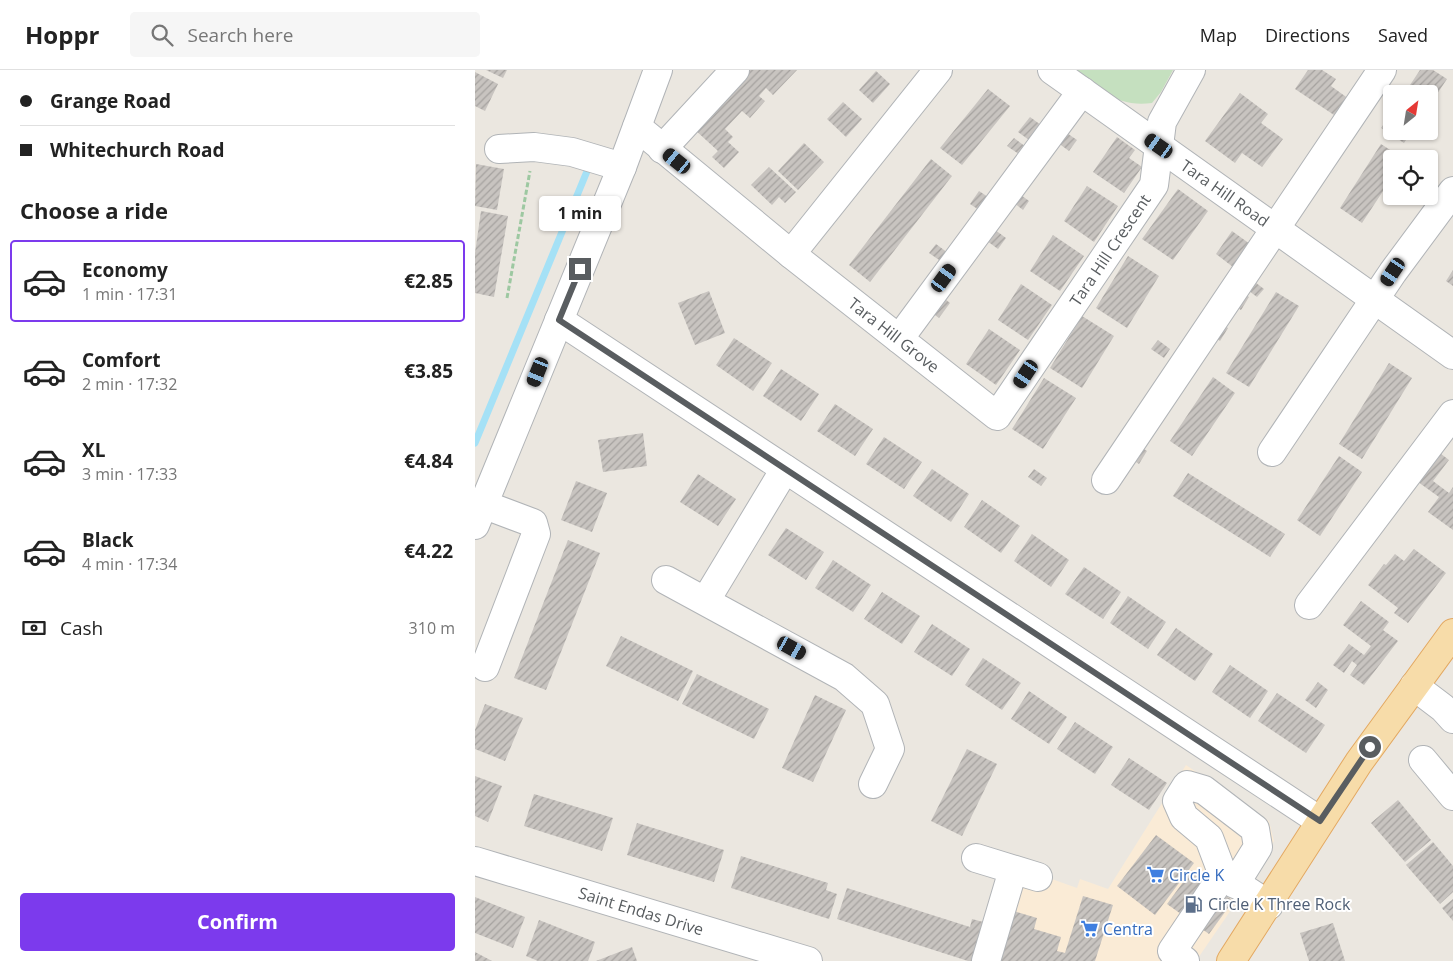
<!DOCTYPE html>
<meta charset="utf-8">
<style>
body{margin:0;font-family:"Open Sans",sans-serif;background:#f6f6f6;color:#222;height:100vh;display:flex;flex-direction:column;font-size:19px;white-space:nowrap}
*{box-sizing:border-box;margin:0}
p{font-size:16px;color:#767676}
.icon{flex:none;width:28px;height:28px;fill:none;stroke:currentColor;stroke-width:2;stroke-linecap:round;stroke-linejoin:round}
.map{position:relative;flex:1;overflow:hidden}
.sheet{display:flex;flex-direction:column;background:#fff;width:475px}
.sheet>*{flex:none}
.banner{display:grid;align-content:center;height:110px;padding:0 20px;background:#fff}
.needle{width:32px;rotate:30deg}
.buttons{position:absolute;left:908px;top:15px;display:grid;gap:10px}
.buttons a{display:grid;place-items:center;width:55px;height:55px;border-radius:5px;background:#fff;box-shadow:0 1px 4px #0004;font-size:25px}
.end{position:absolute;width:22px;height:22px;margin:-11px;border:6px solid #595d60;background:#fff;box-shadow:0 0 0 2px #fff}
.from{border-radius:50%}
.bubble{position:absolute;height:35px;border-radius:5px;background:#fff;box-shadow:0 1px 4px #0004;font-size:16px;font-weight:700;line-height:35px;text-align:center}
.car{position:absolute;width:15px;height:30px;margin:-15px -8px;border-radius:6px;box-shadow:0 0 4px 1px #0007;background:linear-gradient(#222 24%,#8ab4d8 0 40%,#222 0 76%,#8ab4d8 0 86%,#222 0)}
.banner b{display:flex;align-items:center;gap:18px;height:48px;font-size:19px}
.banner b+b{border-top:1px solid #e0e0e0}
.banner i{width:12px;height:12px;background:#222}
ul{padding:0;list-style:none}
li{display:flex;align-items:center;gap:15px;height:82px;margin:0 10px 8px;padding:0 10px;border:2px solid transparent;border-radius:5px}
li div{flex:1}
li b{display:block;font-size:19px}
li em{font-style:normal;font-weight:700}
li.on{border-color:#7c3aed}
li>.icon{width:45px;height:45px;stroke-width:1.5}
h2{padding:0 20px;font-size:22px;line-height:60px}
.pay{display:flex;align-items:center;gap:12px;height:55px;padding:0 20px;font-size:19px}
.pay p{margin-inline-start:auto}
.primary-button{display:flex;gap:10px;margin-top:auto;padding:10px 20px}
.primary-button a{flex:1;height:58px;border-radius:5px;background:#7c3aed;color:#fff;font-size:20px;font-weight:700;line-height:58px;text-align:center}
header{display:flex;align-items:center;gap:30px;box-sizing:border-box;height:70px;padding:0 25px;background:#fff;border-bottom:1px solid #e0e0e0}
header strong{font-size:24px}
nav{display:flex;gap:28px;margin-inline-start:auto;font-size:18px}
.search{width:350px;height:45px;background:#f6f6f6;display:flex;align-items:center;gap:12px;box-sizing:border-box;padding:0 18px;border-radius:5px;color:#767676;font-size:19px}
main{display:flex;flex:1;min-height:0}
.map>svg:first-child{display:block}
.commercial{fill:#faebd6}
.grass{fill:#c5e0bf}
.lines{fill:none;stroke-linecap:round;stroke-linejoin:round}
.stream{stroke:#a5e1f6;stroke-width:7}
.building{fill:url(#building-hatch)}
.minor-casing{stroke:#b1b4b7;stroke-width:30}
.major-casing{stroke:#e3a861;stroke-width:30}
.path{stroke:#9dc8a1;stroke-width:3;stroke-dasharray:5 2.5;stroke-linecap:butt}
.minor{stroke:#fff;stroke-width:28}
.major{stroke:#f7dca9;stroke-width:28}
.route{stroke:#595d60;stroke-width:6}
.labels{text-anchor:middle;dominant-baseline:central;stroke-width:4;stroke-linejoin:round;paint-order:stroke}
.street-label{font-size:16px;fill:#595d60;stroke:#fff}
.shop-label{font-size:16px;fill:#366cbe;stroke:#fff;text-anchor:start}
.service-label{font-size:16px;fill:#4e5e75;stroke:#fff;text-anchor:start}
</style>
<header>
<strong>Hoppr</strong>
<div class="search"><svg class="icon" aria-label="search" viewBox="0 0 24 24"><circle cx="10" cy="10" r="6"/><path d="M15 15l6 6"/></svg>Search here</div>
<nav><a>Map</a><a>Directions</a><a>Saved</a></nav>
</header>
<main>
<section class="sheet">
<div class="banner">
<b><i class="from"></i>Grange Road</b>
<b><i></i>Whitechurch Road</b>
</div>
<h2>Choose a ride</h2>
<ul>
<li class="on"><svg class="icon" aria-label="car" viewBox="0 0 24 24"><path d="M5 17H2v-5l4-1 3-4h7l3 4 3 1v5h-3M9 17h6M6 11h13"/><circle cx="7" cy="17" r="2"/><circle cx="17" cy="17" r="2"/></svg><div><b>Economy</b><p>1 min · 17:31</p></div><em>€2.85</em></li>
<li><svg class="icon" aria-label="car" viewBox="0 0 24 24"><path d="M5 17H2v-5l4-1 3-4h7l3 4 3 1v5h-3M9 17h6M6 11h13"/><circle cx="7" cy="17" r="2"/><circle cx="17" cy="17" r="2"/></svg><div><b>Comfort</b><p>2 min · 17:32</p></div><em>€3.85</em></li>
<li><svg class="icon" aria-label="car" viewBox="0 0 24 24"><path d="M5 17H2v-5l4-1 3-4h7l3 4 3 1v5h-3M9 17h6M6 11h13"/><circle cx="7" cy="17" r="2"/><circle cx="17" cy="17" r="2"/></svg><div><b>XL</b><p>3 min · 17:33</p></div><em>€4.84</em></li>
<li><svg class="icon" aria-label="car" viewBox="0 0 24 24"><path d="M5 17H2v-5l4-1 3-4h7l3 4 3 1v5h-3M9 17h6M6 11h13"/><circle cx="7" cy="17" r="2"/><circle cx="17" cy="17" r="2"/></svg><div><b>Black</b><p>4 min · 17:34</p></div><em>€4.22</em></li>
</ul>
<div class="pay"><svg class="icon" aria-label="cash" viewBox="0 0 24 24"><path d="M3 7h18v10H3z"/><circle cx="12" cy="12" r="2"/></svg>Cash<p>310 m</p></div>
<div class="primary-button"><a>Confirm</a></div>
</section>
<div class="map">
<svg width="978" height="891" viewBox="0 0 978 891">
<defs>
<pattern id="building-hatch" width="6" height="6" patternUnits="userSpaceOnUse" patternTransform="scale(1.25)"><rect width="6" height="6" fill="#c8c4c0"/><path d="M-1 1l2-2M0 6l6-6M5 7l2-2" fill="none" stroke="#a5a29f"/></pattern>
</defs>
<rect width="100%" height="100%" fill="#ebe7e0"/>
<path class="commercial" d="M711,695L794,751L799,771L782,802L721,891H518L543,797L602,818L605,809L633,819Z"/>
<path class="grass" d="M596,0H698L686,22L677,33C642,38 624,18 596,0Z"/>
<g class="lines">
<path class="stream" d="M0,373L115,94"/>
</g>
<g class="building">
<path d="M11,0H32L28,8Z"/>
<path d="M274,0H322L298,25L291,18L284,26L290,31L275,48L267,41L250,59L258,67L253,72L264,82L249,98L237,87L243,81L219,59Z"/>
<path d="M833,0H847L861,9L856,16L874,29L862,47L820,19Z"/>
<path d="M945,0H958L972,9L954,36V24H929Z"/>
<path d="M401,1L415,14L398,33L384,20Z"/>
<path d="M0,2L23,14L10,41L0,36Z"/>
<path d="M513,19L535,36L487,95L465,78Z"/>
<path d="M765,23L793,44L786,53L808,69L787,97L767,83L760,93L730,71Z"/>
<path d="M368,32L387,49L371,67L352,49Z"/>
<path d="M916,43V61H937L929,73L906,58Z"/>
<path d="M555,47L566,55L554,70L543,62Z"/>
<path d="M586,59L602,70L594,81L579,70Z"/>
<path d="M642,67L660,80L654,88L667,97L649,123L618,102Z"/>
<path d="M539,68L551,77L545,85L532,76Z"/>
<path d="M329,73L349,92L323,120L303,101Z"/>
<path d="M906,74L929,89H916V109L887,153L865,138Z"/>
<path d="M456,89L477,106L395,212L374,195Z"/>
<path d="M1,94L29,99L22,140L0,136Z"/>
<path d="M294,97L321,122L310,133L304,127L297,135L276,115Z"/>
<path d="M612,116L643,136L619,172L589,151Z"/>
<path d="M703,119L733,141L698,190L667,169Z"/>
<path d="M504,121L513,127L504,140L495,134Z"/>
<path d="M542,122L554,131L548,140L535,130Z"/>
<path d="M6,141L33,146L19,227L0,223V183Z"/>
<path d="M516,157L531,168L523,179L508,168Z"/>
<path d="M757,161L775,174L758,197L741,184Z"/>
<path d="M578,165L609,186L585,221L555,201Z"/>
<path d="M461,174L473,183L467,192L454,183Z"/>
<path d="M653,186L684,206L652,258L621,238Z"/>
<path d="M978,200V216L971,211Z"/>
<path d="M776,209L789,219L782,227L770,218Z"/>
<path d="M546,214L577,235L553,270L523,250Z"/>
<path d="M234,221L250,263L220,275L203,233Z"/>
<path d="M765,221L774,227L766,240L757,234Z"/>
<path d="M801,222L824,236L774,317L751,303Z"/>
<path d="M465,225L475,233L464,248L453,240Z"/>
<path d="M607,246L639,266L607,318L575,298Z"/>
<path d="M744,252L753,258L745,271L736,265Z"/>
<path d="M514,259L545,280L521,315L491,294Z"/>
<path d="M259,268L297,293L278,321L241,295Z"/>
<path d="M683,270L695,279L689,288L676,279Z"/>
<path d="M914,293L937,308L887,389L864,374Z"/>
<path d="M306,299L344,324L326,351L288,326Z"/>
<path d="M738,307L760,323L717,386L695,371Z"/>
<path d="M569,308L601,328L568,379L537,359Z"/>
<path d="M360,334L398,359L380,386L342,361Z"/>
<path d="M168,363L172,396L128,402L123,370Z"/>
<path d="M409,367L447,392L429,419L391,394Z"/>
<path d="M663,375L672,381L664,394L655,388Z"/>
<path d="M957,377L974,390L958,411L974,423L978,417V460L953,442L964,427L936,407Z"/>
<path d="M864,386L887,402L845,466L822,450Z"/>
<path d="M457,399L494,424L476,452L438,426Z"/>
<path d="M559,399L572,408L566,416L553,407Z"/>
<path d="M713,403L810,464L795,487L698,426Z"/>
<path d="M223,404L261,429L243,456L205,432Z"/>
<path d="M101,411L132,423L117,462L86,450Z"/>
<path d="M507,430L545,456L526,483L489,457Z"/>
<path d="M311,458L349,482L331,510L293,485Z"/>
<path d="M557,464L594,490L576,517L539,491Z"/>
<path d="M93,470L125,483L71,620L39,608Z"/>
<path d="M939,479L971,503L933,553L919,543L923,538L893,515L909,494L911,495L920,484L929,491Z"/>
<path d="M358,490L396,515L378,542L340,518Z"/>
<path d="M609,497L646,522L628,549L590,524Z"/>
<path d="M407,522L445,546L427,574L389,549Z"/>
<path d="M653,526L691,552L673,579L635,553Z"/>
<path d="M886,531L914,552L908,560L923,571L889,615L875,605L882,595L877,591L869,603L858,595L874,574L889,585L896,576L868,555Z"/>
<path d="M457,554L495,579L477,606L439,582Z"/>
<path d="M701,558L738,584L720,611L682,585Z"/>
<path d="M146,566L218,601L203,631L131,596Z"/>
<path d="M508,588L546,613L527,640L490,615Z"/>
<path d="M755,595L793,621L775,648L737,622Z"/>
<path d="M222,604L294,639L279,669L207,634Z"/>
<path d="M843,612L853,620L841,638L830,630Z"/>
<path d="M554,621L592,647L574,674L536,649Z"/>
<path d="M802,623L850,655L831,683L783,651Z"/>
<path d="M340,625L371,640L338,712L307,698Z"/>
<path d="M10,634L48,648L30,691L0,679V660Z"/>
<path d="M600,652L638,677L620,704L582,679Z"/>
<path d="M492,679L522,694L487,766L456,751Z"/>
<path d="M654,688L692,713L674,740L636,715Z"/>
<path d="M0,706L27,716L13,752L0,746Z"/>
<path d="M59,724L138,748L127,781L49,756Z"/>
<path d="M923,730L956,770L930,792L896,753Z"/>
<path d="M162,753L249,780L239,812L152,785Z"/>
<path d="M681,765L719,793L680,845L642,816Z"/>
<path d="M958,772L978,796V822L965,834L931,795Z"/>
<path d="M266,786L353,813L351,820L362,824L354,849L256,818Z"/>
<path d="M717,800L758,831L734,864L692,834Z"/>
<path d="M372,818L495,857L497,849L512,853L500,891H493L362,849Z"/>
<path d="M608,826L638,835L620,891H520L535,840L562,848L559,859L586,867L582,881L590,883Z"/>
<path d="M0,827L50,847L38,878L0,863Z"/>
<path d="M978,829V851L967,838Z"/>
<path d="M64,850L120,872L113,891H63L51,886Z"/>
<path d="M858,853L870,891H834L825,863Z"/>
<path d="M157,877L162,891H121Z"/>
<path d="M0,882L17,891H0Z"/>
</g>
<g class="lines">
<defs>
<g id="minor">
<path d="M577,0L978,285"/>
<path d="M162,57L316,184L522,346L679,115L687,52L716,0"/>
<path d="M24,79L59,77L97,82L147,97"/>
<path d="M187,79L260,0"/>
<path d="M316,184L463,0"/>
<path d="M84,250L845,751"/>
<path d="M424,269L607,21"/>
<path d="M797,382L918,202L978,121"/>
<path d="M631,410L907,0"/>
<path d="M10,435L58,453L61,464L10,597"/>
<path d="M0,455L147,97L183,0"/>
<path d="M191,510L369,607L400,634L415,679L398,714"/>
<path d="M231,530L310,399"/>
<path d="M834,535L978,344"/>
<path d="M939,616L968,638L978,649"/>
<path d="M948,690L978,726"/>
<path d="M501,788L563,807"/>
<path d="M0,791L333,891"/>
<path d="M748,805L734,768L709,747L702,731L712,715L729,720L780,759L783,777L760,814"/>
<path d="M511,891L538,800"/>
<path d="M710,891L697,881L748,805L794,835"/>
</g>
<path id="major" d="M756,891L884,692L978,563"/>
</defs>
<use href="#minor" class="minor-casing"/>
<use href="#major" class="major-casing"/>
<path class="path" d="M32,228L55,101"/>
<use href="#minor" class="minor"/>
<use href="#major" class="major"/>
</g>
<g class="lines">
<path class="route" d="M105,199L84,250L845,751L895,677"/>
</g>
<defs>
<symbol id="supermarket-bare" viewBox="-9 -9 18 18"><path d="M-6-5.5h2.5l.6 2H6L4.5 2H-2.5L-4.4-4H-6ZM-1.5 3.2a1.3 1.3 0 1 0 .1 0ZM3 3.2a1.3 1.3 0 1 0 .1 0Z" fill="#3f7fe0" stroke="#fff" stroke-width="2.5" paint-order="stroke"/></symbol>
<symbol id="fuel-bare" viewBox="-9 -9 18 18"><path d="M-5.5-6h7V0h2V4h1.3V-2.5L3-4.5l.8-.8L6-3V5H2.5V1h-1V6h-7ZM-4.2-4.7v3.2H.2V-4.7Z" fill="#5c6f8a" stroke="#fff" stroke-width="2.5" paint-order="stroke"/></symbol>
</defs>
<g fill-rule="evenodd">
<use href="#supermarket-bare" x="668" y="792" width="25" height="25"/>
<use href="#fuel-bare" x="706" y="822" width="25" height="25"/>
<use href="#supermarket-bare" x="602" y="846" width="25" height="25"/>
</g>
<g class="labels">
<g class="street-label">
<text transform="translate(750 123) rotate(35)">Tara Hill Road</text>
<text transform="translate(635 180) rotate(-56)">Tara Hill Crescent</text>
<text transform="translate(419 265) rotate(38)">Tara Hill Grove</text>
<text transform="translate(166 841) rotate(17)">Saint Endas Drive</text>
</g>
<g class="shop-label">
<text x="694" y="805">Circle K</text>
<text x="628" y="859">Centra</text>
</g>
<g class="service-label">
<text x="733" y="834">Circle K Three Rock</text>
</g>
</g>
</svg>
<div class="buttons">
<a><svg class="needle" viewBox="-14 -14 28 28"><path d="M0-13l5 13h-10z" fill="#e53935"/><path d="M0 13l5-13h-10z" fill="#767676"/></svg></a>
<a><svg class="icon" aria-label="locate" viewBox="0 0 24 24"><circle cx="12" cy="12" r="6"/><path d="M12 2v4M12 18v4M2 12h4M18 12h4"/></svg></a>
</div>
<i class="end from" style="left:895px;top:677px"></i>
<i class="end" style="left:105px;top:199px"></i>
<div class="bubble" style="left:64px;top:126px;width:82px">1 min</div>
<i class="car" style="left:684px;top:76px;rotate:305deg"></i>
<i class="car" style="left:202px;top:91px;rotate:309deg"></i>
<i class="car" style="left:918px;top:202px;rotate:214deg"></i>
<i class="car" style="left:469px;top:208px;rotate:36deg"></i>
<i class="car" style="left:63px;top:302px;rotate:202deg"></i>
<i class="car" style="left:551px;top:304px;rotate:214deg"></i>
<i class="car" style="left:317px;top:578px;rotate:119deg"></i>
</div>
</main>
